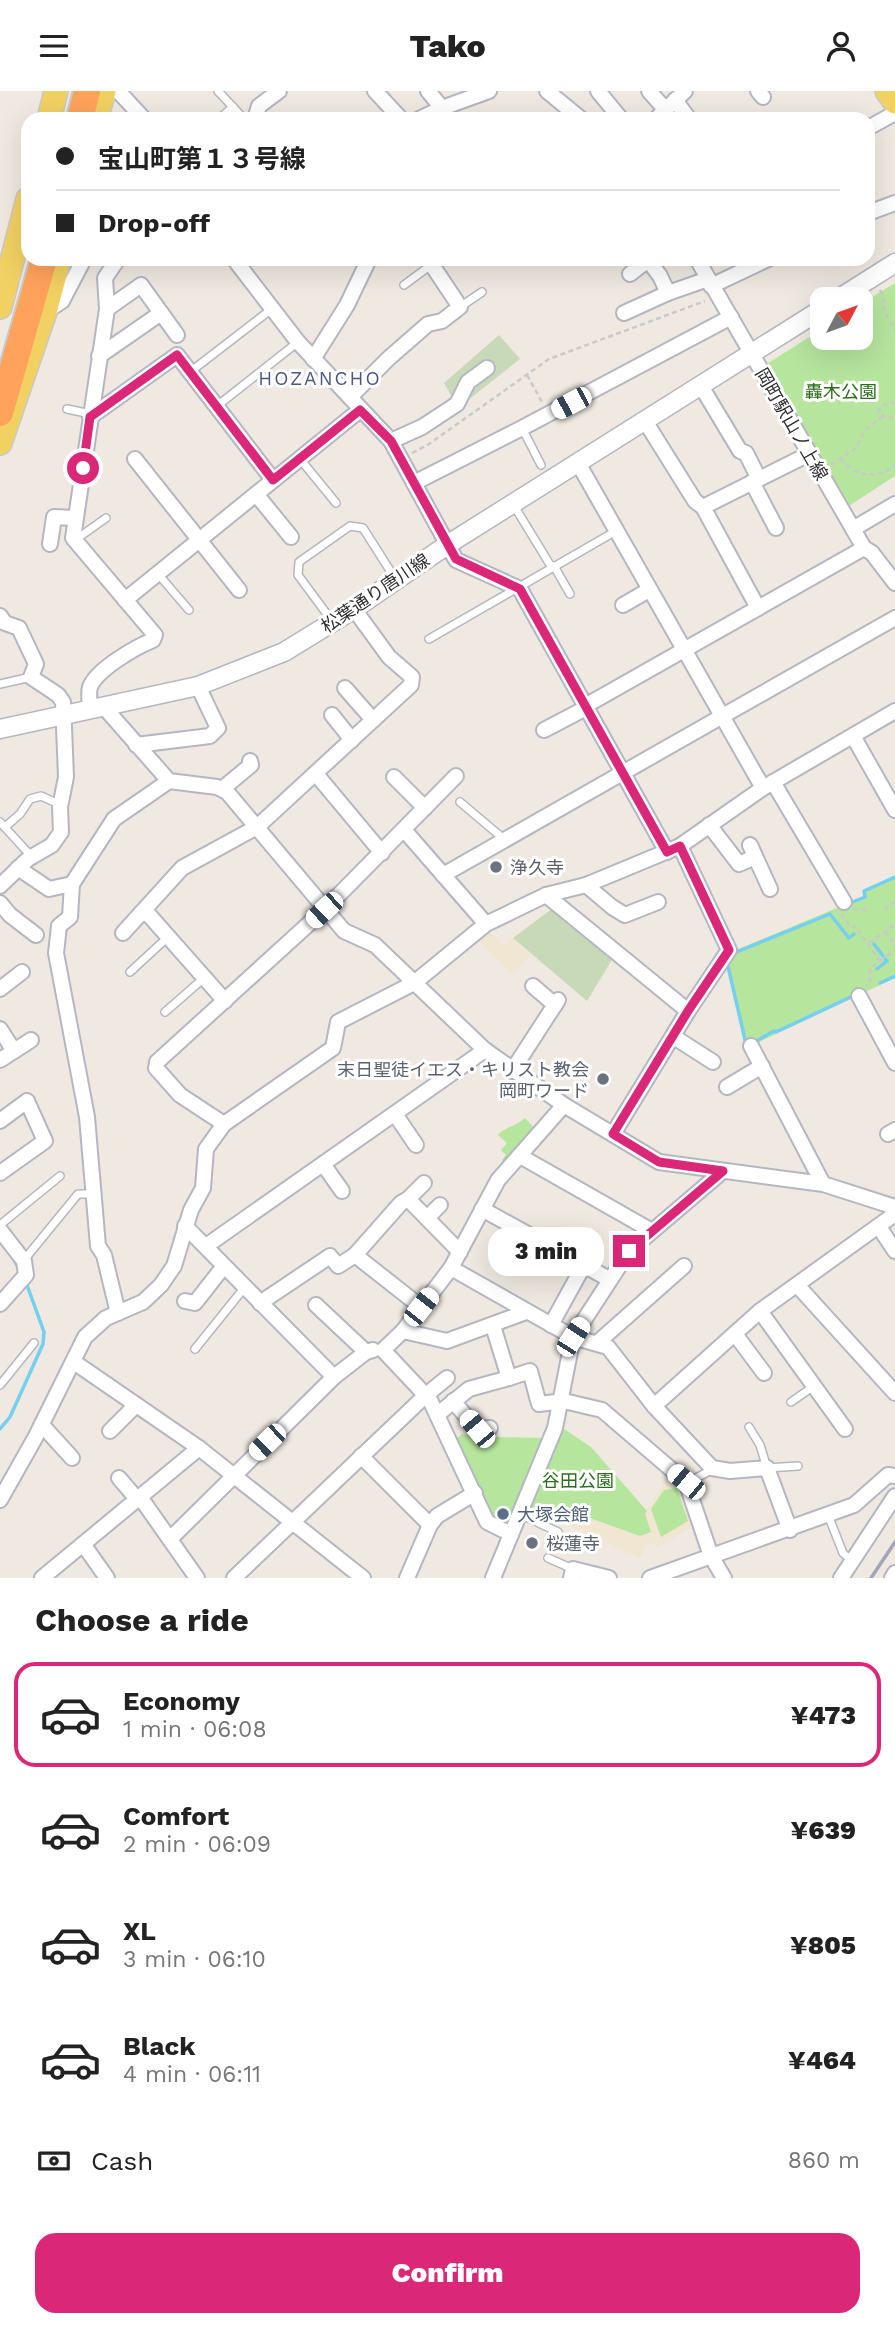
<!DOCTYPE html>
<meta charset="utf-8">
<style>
body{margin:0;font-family:"Work Sans","Noto Sans JP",sans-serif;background:#f2f2f2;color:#222;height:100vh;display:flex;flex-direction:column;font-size:26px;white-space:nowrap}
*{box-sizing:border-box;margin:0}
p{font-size:23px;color:#767676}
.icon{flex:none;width:38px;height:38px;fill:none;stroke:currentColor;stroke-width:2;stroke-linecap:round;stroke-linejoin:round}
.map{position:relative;height:1487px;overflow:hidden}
.side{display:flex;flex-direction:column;background:#fff;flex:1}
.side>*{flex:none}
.top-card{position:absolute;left:21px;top:21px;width:854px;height:154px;border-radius:21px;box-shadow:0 7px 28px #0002;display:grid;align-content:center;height:154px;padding:0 35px;background:#fff}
.needle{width:46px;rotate:49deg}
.controls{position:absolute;left:810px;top:196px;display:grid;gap:14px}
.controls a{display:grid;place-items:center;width:63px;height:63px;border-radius:14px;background:#fff;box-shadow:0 7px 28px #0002;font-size:35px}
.end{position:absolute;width:32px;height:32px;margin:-16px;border:9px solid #db2777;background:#fff;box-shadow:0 0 0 4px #fff}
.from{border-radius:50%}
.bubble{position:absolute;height:49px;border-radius:21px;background:#fff;box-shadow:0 7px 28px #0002;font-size:23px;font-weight:800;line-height:49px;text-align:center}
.car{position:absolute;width:21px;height:42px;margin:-21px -10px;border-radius:9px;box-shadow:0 0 5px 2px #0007;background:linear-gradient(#fff 24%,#345 0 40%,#fff 0 76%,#345 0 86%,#fff 0)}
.top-card b{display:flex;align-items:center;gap:24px;height:66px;font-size:26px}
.top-card b+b{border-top:2px solid #e0e0e0}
.top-card i{width:18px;height:18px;background:#222}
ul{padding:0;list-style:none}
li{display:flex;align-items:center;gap:21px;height:105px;margin:0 14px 10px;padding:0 21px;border:4px solid transparent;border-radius:21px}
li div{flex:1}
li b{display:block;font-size:26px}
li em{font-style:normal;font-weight:800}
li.current{border-color:#db2777}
li>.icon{width:63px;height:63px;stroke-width:1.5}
h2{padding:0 35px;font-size:32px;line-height:84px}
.pay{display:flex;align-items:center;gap:18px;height:77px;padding:0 35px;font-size:26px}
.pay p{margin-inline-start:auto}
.button{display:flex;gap:14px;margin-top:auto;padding:14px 35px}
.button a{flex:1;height:80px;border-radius:21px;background:#db2777;color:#fff;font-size:28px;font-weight:800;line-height:80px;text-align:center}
header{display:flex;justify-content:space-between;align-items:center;height:91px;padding:0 35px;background:#fff;font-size:32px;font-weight:800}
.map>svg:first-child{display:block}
.education{fill:#f0e6d1}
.green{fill:#b6e59e}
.cemetery{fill:#c8d9b8}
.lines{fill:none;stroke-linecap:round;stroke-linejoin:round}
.stream{stroke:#75cff0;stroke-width:3.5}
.service-casing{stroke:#b4b7c1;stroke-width:10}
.minor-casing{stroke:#b4b7c1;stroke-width:18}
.tertiary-casing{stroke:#b4b7c1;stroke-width:21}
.primary-casing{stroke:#c9c9c9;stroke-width:26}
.motorway-casing{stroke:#c9c9c9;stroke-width:30}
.path{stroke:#c9c9c9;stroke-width:2.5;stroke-dasharray:5 3.5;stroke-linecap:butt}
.service{stroke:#fff;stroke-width:7}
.minor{stroke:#fff;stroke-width:14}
.tertiary{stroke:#fff;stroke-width:18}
.primary{stroke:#f2d163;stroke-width:23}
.motorway{stroke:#ffa35c;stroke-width:26}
.rail{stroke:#a3a6b8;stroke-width:3.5}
.route{stroke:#db2777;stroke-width:9}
.worship-dot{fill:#6b7280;stroke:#fff;stroke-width:2.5}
.service-dot{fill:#5c6f8a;stroke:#fff;stroke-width:2.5}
.labels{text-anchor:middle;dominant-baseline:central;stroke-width:6;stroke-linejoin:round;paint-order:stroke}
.park-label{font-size:18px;fill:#2c6e1b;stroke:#fff}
.street-label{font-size:18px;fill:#2e2e2e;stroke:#fff}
.worship-label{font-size:18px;fill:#5b616d;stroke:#fff;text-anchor:start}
.service-label{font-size:18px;fill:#4e5e75;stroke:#fff;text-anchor:start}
.neighbourhood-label{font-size:19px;letter-spacing:2px;fill:#4d5680;stroke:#fff}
</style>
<header><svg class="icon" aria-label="menu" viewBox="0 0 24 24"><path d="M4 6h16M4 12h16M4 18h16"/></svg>Tako<svg class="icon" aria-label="person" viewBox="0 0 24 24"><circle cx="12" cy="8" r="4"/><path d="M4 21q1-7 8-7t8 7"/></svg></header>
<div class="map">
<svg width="895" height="1487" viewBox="0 0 895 1487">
<rect width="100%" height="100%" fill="#efe9e1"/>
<g class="education">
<path d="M487,840L504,855L512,847L530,864L513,884L477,849Z"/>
<path d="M668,1386L679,1396L693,1435L658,1456L647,1451L640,1467L564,1432L568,1421H573L640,1445L650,1441L645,1422Z"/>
</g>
<g class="green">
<path d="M895,192V385L847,416L765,274L822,238V247H861V213Z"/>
<path d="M895,784V887L746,957L726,869L736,859L863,806V801Z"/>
<path d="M525,1027L536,1039L507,1074L502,1069L506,1064L501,1059L507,1052L498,1044C505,1036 515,1036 525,1027Z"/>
<path d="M561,1336L591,1356L647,1420L645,1423L651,1441L640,1445L573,1421L560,1423L553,1436L526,1424Z"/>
<path d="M462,1343L489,1346L547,1347L508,1437L490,1428L473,1382L455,1349Z"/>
<path d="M677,1397L688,1430L661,1446L651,1418L664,1399Z"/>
</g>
<g class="cemetery">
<path d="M499,244L520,268L458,317L444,292Z"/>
<path d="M553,817L613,867L587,910L513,847Z"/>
</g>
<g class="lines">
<g class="stream">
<path d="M850,812L865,806L864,800L895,786"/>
<path d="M874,853L883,865"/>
<path d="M734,862L830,823L849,847L854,843"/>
<path d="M727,871L746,953"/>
<path d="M877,878L887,870L885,868"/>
<path d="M880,892L895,885"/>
<path d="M753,952L774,940L776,941L853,905"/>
<path d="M11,1163L19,1178"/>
<path d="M0,1338L10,1326L43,1253L44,1241L27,1194"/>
</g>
<defs>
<g id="service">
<path d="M218,0L244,28"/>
<path d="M219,28L233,16"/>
<path d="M404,194L431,174"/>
<path d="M460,216L482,201"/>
<path d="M190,281L273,217"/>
<path d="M217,315L298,251"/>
<path d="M67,318L91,323"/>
<path d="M522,337L541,374"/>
<path d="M300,368L336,412"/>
<path d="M513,413L552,477"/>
<path d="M75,449L106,427"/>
<path d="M554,475L570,503"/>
<path d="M158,483L189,519"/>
<path d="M332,530L298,484L299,471L350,435L363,437L396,489"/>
<path d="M429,548L616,440"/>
<path d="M0,593L31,586"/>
<path d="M460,711L505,749"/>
<path d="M0,731L32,766"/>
<path d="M5,736L20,723L30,708L41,705L61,714"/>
<path d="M130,881L168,846"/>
<path d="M165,921L204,887"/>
<path d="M0,1134L60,1085"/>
<path d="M24,1169L78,1103H93"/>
<path d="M195,1258L245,1196"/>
<path d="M0,1294L34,1252"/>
<path d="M791,1311L814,1295"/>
<path d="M749,1336L760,1354L767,1377L798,1375"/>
<path d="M687,1392L713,1378"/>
<path d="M520,1423L558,1441"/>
<path d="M828,1424L843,1462L852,1470"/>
<path d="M548,1467L573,1478"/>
</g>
<g id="minor">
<path d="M118,0L144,28"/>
<path d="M375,0L401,28"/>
<path d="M428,0L442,17"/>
<path d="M547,0L581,28"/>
<path d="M598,0L621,28"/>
<path d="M649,0L665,18"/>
<path d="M758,0L763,6"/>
<path d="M675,9L689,28"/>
<path d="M255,28L259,15L279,0"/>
<path d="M419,28L442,17L489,0"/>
<path d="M656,28L685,0"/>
<path d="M868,37L895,22"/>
<path d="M868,122L895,112"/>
<path d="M234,168L298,251L391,350L456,469L520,498L667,761"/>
<path d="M697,168L864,457L872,462L895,492"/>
<path d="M630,183L648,169L660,185L668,202"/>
<path d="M711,195L768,168"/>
<path d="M107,218L141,194L177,244"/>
<path d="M45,221L62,210L84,168"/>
<path d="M624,222L668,202L708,188"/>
<path d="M99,265L161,222"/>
<path d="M313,268L347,214L369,168"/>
<path d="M701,295L740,360L746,362L759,388"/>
<path d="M350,306L389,267L428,233L442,230L460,216L428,168"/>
<path d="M90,326L177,264L273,389"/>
<path d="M645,330L695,410L703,416L758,517"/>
<path d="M391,350L422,336L457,313L468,291L487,277"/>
<path d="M135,368L239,499"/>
<path d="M578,372L763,697"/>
<path d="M752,391L776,437"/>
<path d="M414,392L522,337L731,226"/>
<path d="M256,403L291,446"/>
<path d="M703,416L809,363"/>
<path d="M853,438L895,413"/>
<path d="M50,453L54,426L75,427"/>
<path d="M125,509L360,319"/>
<path d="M623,514L649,499"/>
<path d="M0,525L5,532L19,537L36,573L31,586L58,604L63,611L66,686L60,716L61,741L52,754L28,768L0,795"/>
<path d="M345,597L373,629"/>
<path d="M585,615L864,457"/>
<path d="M104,616L169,690L217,696L227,701L344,840L375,854L485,959L564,1014L659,1071L823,1093L895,1116"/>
<path d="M90,618C90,612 88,602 90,596C97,578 136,556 153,549L155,544L73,447L107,218L105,187L118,168"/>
<path d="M332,624L352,649"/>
<path d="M544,639L586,617"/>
<path d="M853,645L895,719"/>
<path d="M136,654L210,645L218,637L198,595"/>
<path d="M316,683L382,762"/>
<path d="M394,686L425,717"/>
<path d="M773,691L844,811"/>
<path d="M222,698L251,674L250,670"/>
<path d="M709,734L739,773L755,766"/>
<path d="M405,740L486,833"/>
<path d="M750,754L770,798"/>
<path d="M18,777L49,798L72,793"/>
<path d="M443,784L895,527"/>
<path d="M586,794L612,816L625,824L658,811"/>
<path d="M546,804L688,920"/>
<path d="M0,812L10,824L36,844"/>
<path d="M141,822L149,824L225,910"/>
<path d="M123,842L182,777L257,736L411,594L412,586L389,566L354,518"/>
<path d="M533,895L555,914"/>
<path d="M0,898L22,881"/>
<path d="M859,905L895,972"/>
<path d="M0,938L14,960"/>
<path d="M674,946L713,971"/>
<path d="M751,955L823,1093"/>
<path d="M0,969L31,949"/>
<path d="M512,980L558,909"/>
<path d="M727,996L762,975"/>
<path d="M395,1023L416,1054"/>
<path d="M0,1030L27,1010L45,1050L0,1082"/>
<path d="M224,1033L180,1004L156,977L157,971L324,819L456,685"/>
<path d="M613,1043L688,920L729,859L680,755"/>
<path d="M888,1043L895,1039"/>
<path d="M520,1065L652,1140"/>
<path d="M323,1073L342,1100"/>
<path d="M408,1108L424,1092"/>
<path d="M482,1118L609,1188"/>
<path d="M427,1127L440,1114"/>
<path d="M879,1136L895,1160"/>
<path d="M0,1139L24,1170L26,1184L0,1213"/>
<path d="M206,1155L485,959"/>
<path d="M451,1177L573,1246L608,1256L654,1315L712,1377L730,1380L767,1377L790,1439"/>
<path d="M797,1194L895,1302"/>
<path d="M185,1210L195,1212L224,1175"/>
<path d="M260,1212L330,1165L338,1175L355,1164"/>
<path d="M316,1214L366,1261"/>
<path d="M421,1216L355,1164L401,1112L408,1108L460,1161"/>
<path d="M760,1220L845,1338"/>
<path d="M118,1222L104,1164L98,1155L87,1026L56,862L59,835L70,826L72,793L114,728L169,690"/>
<path d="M551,1234L584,1174"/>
<path d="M493,1235L509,1287L530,1280L539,1313L564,1310L602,1319L686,1391L711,1465L724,1487"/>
<path d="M403,1240L447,1250L526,1221"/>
<path d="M735,1243L764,1282"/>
<path d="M597,1252L684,1175"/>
<path d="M74,1271L199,1357L363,1487"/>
<path d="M334,1286L366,1261L373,1259"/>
<path d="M453,1310L477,1338L490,1337"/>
<path d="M654,1315L760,1220L895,1123"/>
<path d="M438,1323L469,1298L509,1287"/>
<path d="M42,1334L72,1367"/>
<path d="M110,1340L136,1314"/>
<path d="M361,1365L430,1434"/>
<path d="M119,1387L137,1408"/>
<path d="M140,1406L197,1487"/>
<path d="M0,1409L35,1347L85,1246L106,1227L143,1211L161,1194L174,1175L191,1119L203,1097L206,1058L224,1033L333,957L338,931L414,892L486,833L546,804L586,794L680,755L763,697L895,620"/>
<path d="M511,1443L487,1431L430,1309L383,1259L403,1240L451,1177L498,1089L564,1014"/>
<path d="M170,1448L334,1286L185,1135"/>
<path d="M83,1453L107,1487"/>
<path d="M42,1487L199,1357"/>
<path d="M234,1487L426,1304L447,1287"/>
<path d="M407,1487L430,1434L437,1425L475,1402"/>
<path d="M493,1487L555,1337L573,1246L629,1160L723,1080"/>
<path d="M571,1487L573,1478L609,1487"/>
<path d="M650,1487L854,1414L888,1384L895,1385"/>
<path d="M841,1487L895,1405"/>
<path d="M892,1487L895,1482"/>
</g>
<g id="tertiary">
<path d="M838,208L895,172"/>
<path d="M0,638L198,595L284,561L354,518L447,454L822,218"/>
</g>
<g id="primary">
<path d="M887,0L895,11"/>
<path d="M49,28L56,0"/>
<path d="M96,28L104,0"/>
<path d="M0,216L28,108"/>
<path d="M0,352L45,221L59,168"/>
</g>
<g id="motorway">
<path d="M80,28L87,0"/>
<path d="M0,322L44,168"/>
</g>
</defs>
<use href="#service" class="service-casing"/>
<use href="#minor" class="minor-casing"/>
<use href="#tertiary" class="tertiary-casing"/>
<use href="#primary" class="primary-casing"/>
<use href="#motorway" class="motorway-casing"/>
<g class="path">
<path d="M880,199L884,207V219L895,239"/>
<path d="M527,284L542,311"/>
<path d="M895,313L890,311L880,316L879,321L883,325L891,327L895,321"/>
<path d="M412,362L429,353L549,268L705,210"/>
<path d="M841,368C855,386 878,389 895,374"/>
<path d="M831,374L857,356L864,340L883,325"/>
<path d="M884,818L895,811"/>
<path d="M853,819L864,818L866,820"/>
<path d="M841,823L851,836L855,835L880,870L870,877V891L866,895"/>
<path d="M885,841L895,853"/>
<path d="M869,852L895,834"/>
<path d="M880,870L895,859"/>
</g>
<use href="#service" class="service"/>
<use href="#minor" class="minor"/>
<use href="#tertiary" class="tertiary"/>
<use href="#primary" class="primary"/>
<use href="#motorway" class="motorway"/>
<path class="rail" d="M871,1487L895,1451"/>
</g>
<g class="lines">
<path class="route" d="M83,377L90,326L177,264L273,389L360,319L391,350L456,468L520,498L667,761L680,755L729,859L688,920L613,1043L659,1071L723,1080L629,1160"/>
</g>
<g class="worship-dot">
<circle cx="496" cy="776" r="7"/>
<circle cx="603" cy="988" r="7"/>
<circle cx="532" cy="1452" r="7"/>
</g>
<circle class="service-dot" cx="503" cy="1423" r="7"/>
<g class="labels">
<g class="park-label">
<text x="841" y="300">轟木公園</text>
<text x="578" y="1389">谷田公園</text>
</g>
<g class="street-label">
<text transform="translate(792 333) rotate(60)">岡町駅山ノ上線</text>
<text transform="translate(375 502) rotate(-34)">松葉通り唐川線</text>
</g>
<g class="worship-label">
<text x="510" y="776">浄久寺</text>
<text x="589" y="978" text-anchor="end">末日聖徒イエス・キリスト教会<tspan x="589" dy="21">岡町ワード</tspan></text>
<text x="546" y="1452">桜蓮寺</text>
</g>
<g class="service-label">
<text x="517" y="1423">大塚会館</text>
</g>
<g class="neighbourhood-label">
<text x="320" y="287">HOZANCHO</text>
</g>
</g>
</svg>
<div class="controls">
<a><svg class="needle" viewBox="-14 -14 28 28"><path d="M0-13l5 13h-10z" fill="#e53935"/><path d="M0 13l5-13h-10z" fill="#767676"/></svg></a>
</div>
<i class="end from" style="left:83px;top:377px"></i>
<i class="end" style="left:629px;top:1160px"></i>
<div class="bubble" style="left:488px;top:1136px;width:116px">3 min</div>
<i class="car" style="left:571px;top:312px;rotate:242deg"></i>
<i class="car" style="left:324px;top:819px;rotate:227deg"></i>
<i class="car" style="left:421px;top:1216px;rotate:38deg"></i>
<i class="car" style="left:573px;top:1246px;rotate:33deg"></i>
<i class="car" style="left:477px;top:1338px;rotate:320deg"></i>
<i class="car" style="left:267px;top:1351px;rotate:226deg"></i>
<i class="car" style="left:686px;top:1391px;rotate:310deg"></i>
<div class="top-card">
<b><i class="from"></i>宝山町第１３号線</b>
<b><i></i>Drop-off</b>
</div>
</div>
<section class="side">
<h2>Choose a ride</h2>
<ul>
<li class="current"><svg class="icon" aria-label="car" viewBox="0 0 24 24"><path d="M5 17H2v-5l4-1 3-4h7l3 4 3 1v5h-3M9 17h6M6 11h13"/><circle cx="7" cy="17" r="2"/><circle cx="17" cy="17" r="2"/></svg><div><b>Economy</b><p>1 min · 06:08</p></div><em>¥473</em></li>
<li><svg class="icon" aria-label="car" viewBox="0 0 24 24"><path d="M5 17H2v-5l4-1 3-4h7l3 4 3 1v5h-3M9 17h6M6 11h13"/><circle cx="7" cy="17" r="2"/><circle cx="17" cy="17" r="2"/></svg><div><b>Comfort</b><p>2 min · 06:09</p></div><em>¥639</em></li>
<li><svg class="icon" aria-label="car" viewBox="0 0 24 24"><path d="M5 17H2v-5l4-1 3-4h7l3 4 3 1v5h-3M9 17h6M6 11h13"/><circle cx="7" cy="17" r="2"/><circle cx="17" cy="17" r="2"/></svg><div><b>XL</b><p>3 min · 06:10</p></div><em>¥805</em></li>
<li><svg class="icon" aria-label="car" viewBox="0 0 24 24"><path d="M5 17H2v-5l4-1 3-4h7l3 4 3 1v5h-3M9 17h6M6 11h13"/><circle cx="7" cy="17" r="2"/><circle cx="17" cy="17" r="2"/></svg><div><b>Black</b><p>4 min · 06:11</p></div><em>¥464</em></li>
</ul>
<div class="pay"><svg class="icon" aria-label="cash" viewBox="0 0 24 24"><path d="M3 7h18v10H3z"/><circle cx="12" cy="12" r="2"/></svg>Cash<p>860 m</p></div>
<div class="button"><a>Confirm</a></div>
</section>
